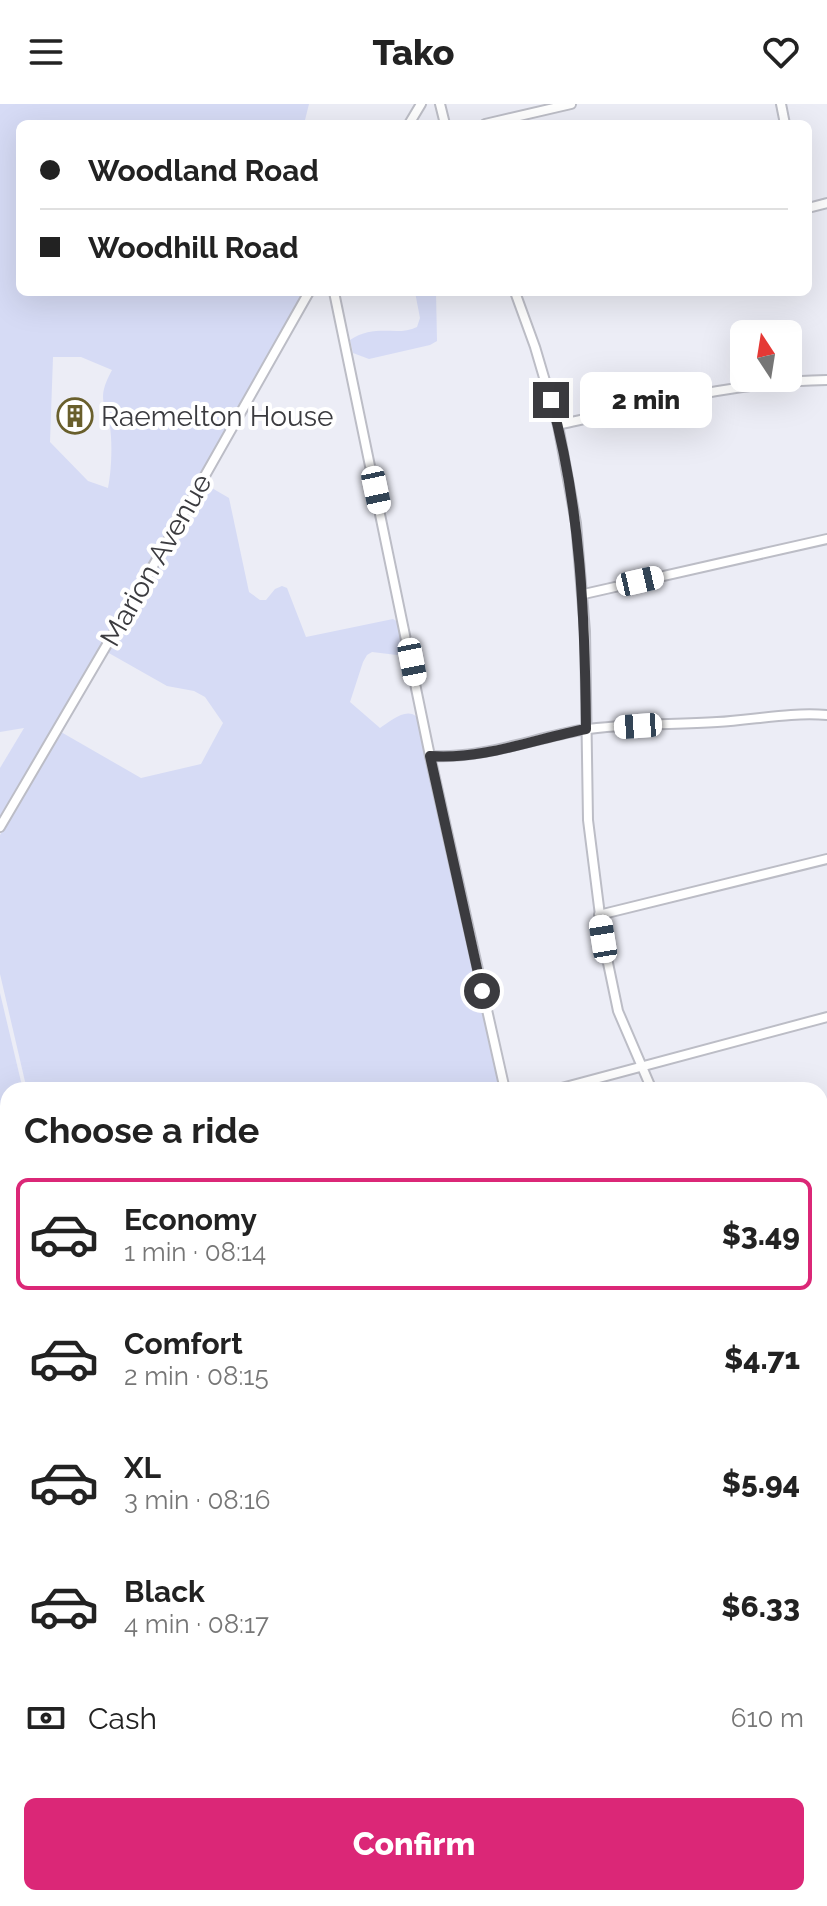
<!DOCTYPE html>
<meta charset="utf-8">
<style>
body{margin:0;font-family:Raleway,sans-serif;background:#f2f2f2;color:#222;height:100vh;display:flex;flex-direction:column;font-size:30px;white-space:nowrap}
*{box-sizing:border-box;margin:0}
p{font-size:26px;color:#767676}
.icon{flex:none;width:44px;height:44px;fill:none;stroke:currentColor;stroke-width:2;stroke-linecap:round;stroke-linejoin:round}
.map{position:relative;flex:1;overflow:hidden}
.details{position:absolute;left:0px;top:978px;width:828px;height:824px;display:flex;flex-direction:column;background:#fff;border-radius:24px 24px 0 0;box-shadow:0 8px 32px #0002}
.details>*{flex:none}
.hud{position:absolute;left:16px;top:16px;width:796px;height:176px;border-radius:12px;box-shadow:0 8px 32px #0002;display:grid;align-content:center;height:176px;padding:0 24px;background:#fff}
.needle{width:52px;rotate:348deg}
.buttons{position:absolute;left:730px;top:216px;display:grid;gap:16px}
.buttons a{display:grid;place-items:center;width:72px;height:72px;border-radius:12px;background:#fff;box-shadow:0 8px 32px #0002;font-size:40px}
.end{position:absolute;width:36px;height:36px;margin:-18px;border:10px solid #3b3b3f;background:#fff;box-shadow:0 0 0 4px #fff}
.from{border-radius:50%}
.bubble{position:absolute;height:56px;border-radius:12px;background:#fff;box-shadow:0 8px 32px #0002;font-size:26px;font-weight:800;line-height:56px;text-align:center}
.car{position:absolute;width:24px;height:48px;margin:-24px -12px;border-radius:10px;box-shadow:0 0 6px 2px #0007;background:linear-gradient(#fff 24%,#345 0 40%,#fff 0 76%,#345 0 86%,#fff 0)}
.hud b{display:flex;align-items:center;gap:28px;height:76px;font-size:30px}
.hud b+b{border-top:2px solid #e0e0e0}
.hud i{width:20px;height:20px;background:#222}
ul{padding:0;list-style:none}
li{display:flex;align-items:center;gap:24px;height:112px;margin:0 16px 12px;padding:0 8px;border:4px solid transparent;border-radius:12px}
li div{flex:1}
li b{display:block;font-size:30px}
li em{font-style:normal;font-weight:800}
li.on{border-color:#db2777}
li>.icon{width:72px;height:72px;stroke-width:1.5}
h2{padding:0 24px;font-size:36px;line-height:96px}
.pay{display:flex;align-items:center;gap:20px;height:88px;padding:0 24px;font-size:30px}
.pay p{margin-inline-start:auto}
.button{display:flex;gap:16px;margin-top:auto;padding:16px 24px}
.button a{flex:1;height:92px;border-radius:12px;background:#db2777;color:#fff;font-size:32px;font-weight:800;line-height:92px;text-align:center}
header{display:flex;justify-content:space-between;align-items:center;height:104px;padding:0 24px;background:#fff;font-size:36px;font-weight:800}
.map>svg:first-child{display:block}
.green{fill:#d6dbf5;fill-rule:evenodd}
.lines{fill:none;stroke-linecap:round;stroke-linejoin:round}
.minor-casing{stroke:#bcbdc6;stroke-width:12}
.major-casing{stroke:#bcbdc6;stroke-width:14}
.minor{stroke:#fff;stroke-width:8}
.major{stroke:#fff;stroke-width:10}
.route{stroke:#3b3b3f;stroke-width:10}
.labels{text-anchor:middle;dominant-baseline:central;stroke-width:8;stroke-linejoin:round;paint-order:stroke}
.poi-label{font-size:28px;fill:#3b3b3f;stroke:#fff;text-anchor:start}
.street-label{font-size:28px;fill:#3b3b3f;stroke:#fff}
</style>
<header><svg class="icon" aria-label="menu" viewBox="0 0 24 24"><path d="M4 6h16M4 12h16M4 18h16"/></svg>Tako<svg class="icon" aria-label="heart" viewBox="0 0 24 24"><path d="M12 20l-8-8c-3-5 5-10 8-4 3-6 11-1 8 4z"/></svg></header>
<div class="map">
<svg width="827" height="1802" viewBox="0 0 827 1802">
<rect width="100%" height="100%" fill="#ecedf6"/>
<g class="green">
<path d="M0,0H309L304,20H20V188H304L199,376L0,716V664L24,624L0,628ZM53,253H81L112,266C93,301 110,300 111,333C112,349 111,369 108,384L88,377L50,338Z"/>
<path d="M415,188H436L437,237L430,241L369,255L353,249L350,236C376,219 398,233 417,223L420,214Z"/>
<path d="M205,380L229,394L249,488L260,496H266L275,485L282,482L287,484L306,533L393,515L398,518L404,547L397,551L372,548L367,551L363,558L350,598L380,624C391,617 406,603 417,613L500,986H27L0,870V731L61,628L141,674L201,660L223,619L205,593L194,587L167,582L107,548Z"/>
<path d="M0,889L23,986H8V1713L0,1715Z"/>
<path d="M827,1453V1515L820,1516V1455Z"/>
</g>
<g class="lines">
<defs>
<g id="minor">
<path d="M440,0L445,20"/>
<path d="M781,0L785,20"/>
<path d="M409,20L421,0"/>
<path d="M485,20L571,0"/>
<path d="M808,104L827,99"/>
<path d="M334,188L430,652L505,986"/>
<path d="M515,188L535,243L558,321L576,419L585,527L588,716L603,835L618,907L652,986"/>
<path d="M558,321C646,302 736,277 827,276"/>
<path d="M584,490L827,435"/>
<path d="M430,652C482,655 531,635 581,626C625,619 672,621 717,618C754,616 789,608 827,611"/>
<path d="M0,723L177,421L309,188"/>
<path d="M599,811L827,755"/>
<path d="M554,986L827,913"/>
<path d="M820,1183L827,1182"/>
<path d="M820,1249L827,1261"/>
<path d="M820,1318L827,1317"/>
<path d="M820,1451L827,1449"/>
<path d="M820,1583L827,1581"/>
<path d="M762,1794L764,1802"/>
</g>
<g id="major">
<path d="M820,1726L827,1724"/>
<path d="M648,1802L655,1794"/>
</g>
</defs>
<use href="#minor" class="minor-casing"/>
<use href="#major" class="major-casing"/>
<use href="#minor" class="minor"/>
<use href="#major" class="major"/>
</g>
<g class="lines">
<path class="route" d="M482,887L430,652C483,656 535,635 586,625C585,514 581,404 551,296"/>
</g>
<defs>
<symbol id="building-ring" viewBox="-11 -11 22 22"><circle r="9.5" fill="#fff" stroke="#695f2c" stroke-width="1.5"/><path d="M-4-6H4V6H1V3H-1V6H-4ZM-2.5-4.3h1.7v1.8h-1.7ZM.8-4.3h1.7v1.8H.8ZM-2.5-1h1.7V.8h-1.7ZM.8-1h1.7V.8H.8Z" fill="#695f2c"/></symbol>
</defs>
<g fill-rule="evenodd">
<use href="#building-ring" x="55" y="292" width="40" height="40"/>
</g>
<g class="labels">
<g class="poi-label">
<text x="101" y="312">Raemelton House</text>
</g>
<g class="street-label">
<text transform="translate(156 456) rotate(-60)">Marion Avenue</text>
</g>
</g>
</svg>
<div class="buttons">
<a><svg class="needle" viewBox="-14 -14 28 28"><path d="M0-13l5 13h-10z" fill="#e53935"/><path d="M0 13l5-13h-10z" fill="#767676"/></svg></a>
</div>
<i class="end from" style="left:482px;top:887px"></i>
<i class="end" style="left:551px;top:296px"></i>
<div class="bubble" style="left:580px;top:268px;width:132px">2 min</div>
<i class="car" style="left:376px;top:386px;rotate:168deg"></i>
<i class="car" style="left:640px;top:477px;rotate:77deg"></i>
<i class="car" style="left:412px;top:558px;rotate:169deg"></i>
<i class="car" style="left:638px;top:622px;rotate:266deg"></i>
<i class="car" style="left:603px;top:835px;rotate:351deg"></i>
<div class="hud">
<b><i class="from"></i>Woodland Road</b>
<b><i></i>Woodhill Road</b>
</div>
<section class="details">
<h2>Choose a ride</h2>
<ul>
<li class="on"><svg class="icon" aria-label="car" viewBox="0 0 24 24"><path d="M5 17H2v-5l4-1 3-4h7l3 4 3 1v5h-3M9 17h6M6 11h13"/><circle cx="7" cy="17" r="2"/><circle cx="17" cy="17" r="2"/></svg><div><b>Economy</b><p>1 min · 08:14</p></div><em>$3.49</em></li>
<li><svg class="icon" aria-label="car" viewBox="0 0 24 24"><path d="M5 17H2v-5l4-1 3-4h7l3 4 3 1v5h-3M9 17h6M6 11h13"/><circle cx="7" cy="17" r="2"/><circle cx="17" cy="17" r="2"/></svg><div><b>Comfort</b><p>2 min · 08:15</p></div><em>$4.71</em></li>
<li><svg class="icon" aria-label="car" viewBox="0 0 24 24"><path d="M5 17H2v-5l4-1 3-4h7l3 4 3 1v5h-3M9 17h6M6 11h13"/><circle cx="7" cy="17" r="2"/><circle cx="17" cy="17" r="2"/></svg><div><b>XL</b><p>3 min · 08:16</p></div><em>$5.94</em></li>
<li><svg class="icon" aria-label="car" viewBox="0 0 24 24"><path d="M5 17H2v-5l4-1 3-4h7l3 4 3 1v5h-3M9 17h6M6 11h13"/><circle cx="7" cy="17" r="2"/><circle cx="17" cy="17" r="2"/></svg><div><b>Black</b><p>4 min · 08:17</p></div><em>$6.33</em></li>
</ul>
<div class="pay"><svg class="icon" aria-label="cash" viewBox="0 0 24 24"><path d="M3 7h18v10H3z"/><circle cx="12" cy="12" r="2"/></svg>Cash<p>610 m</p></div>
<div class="button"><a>Confirm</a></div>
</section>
</div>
